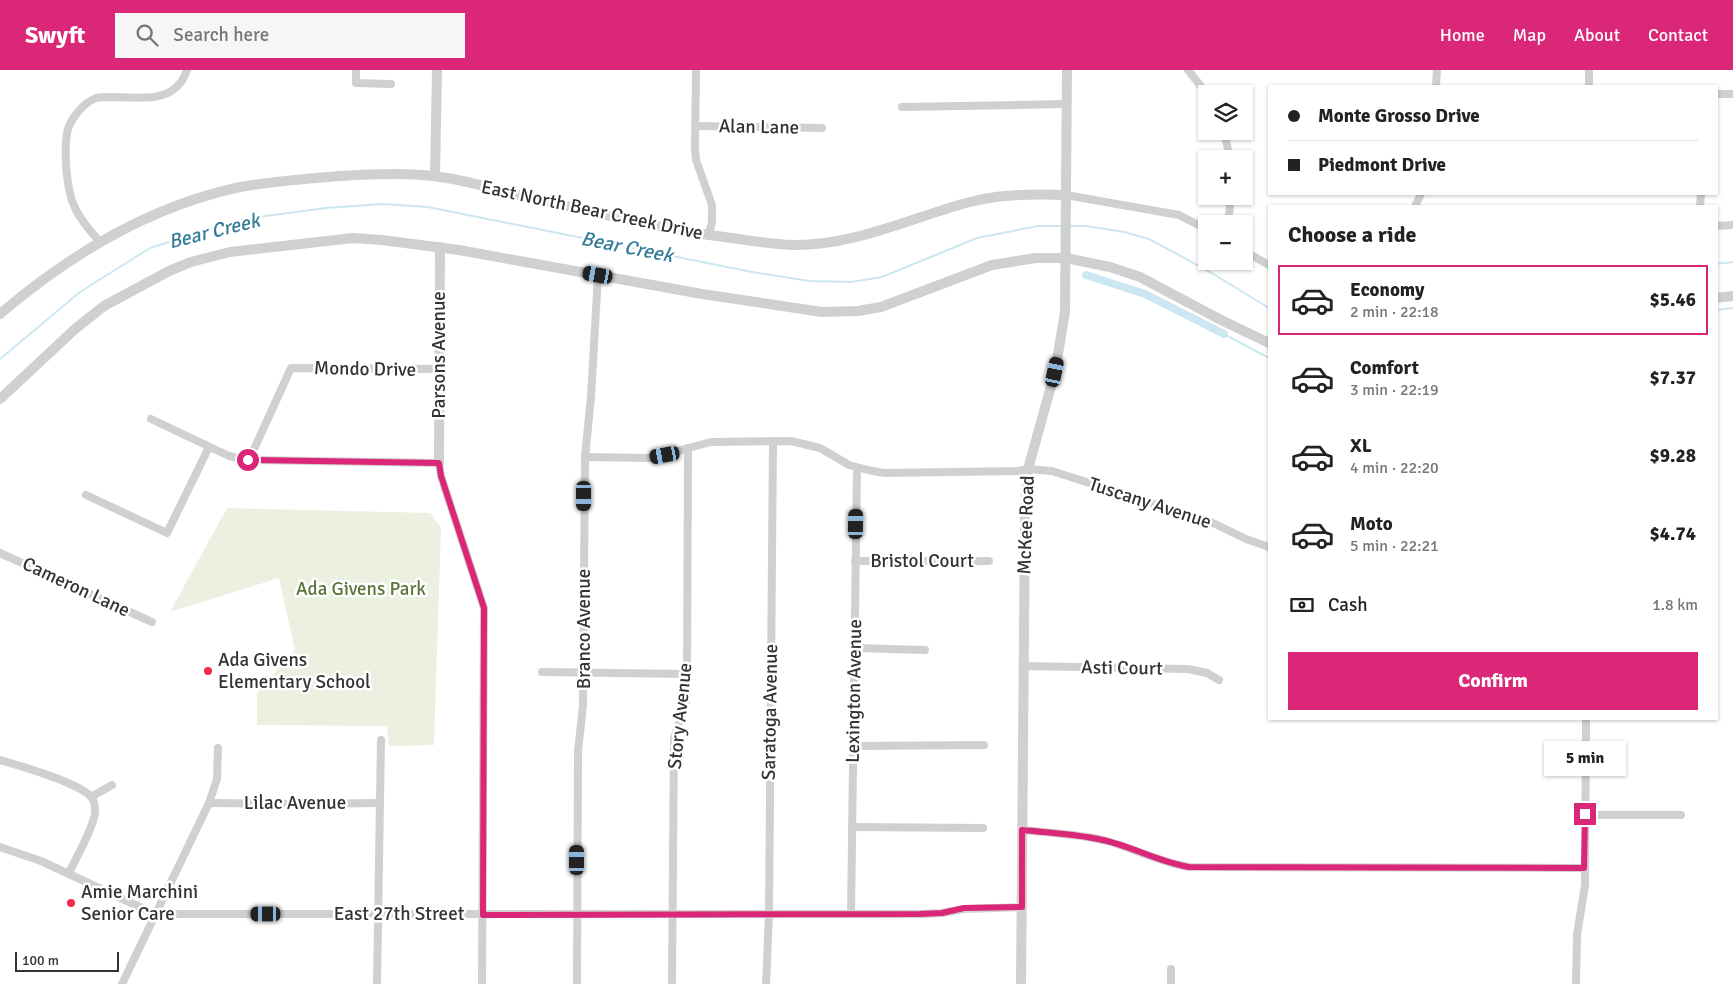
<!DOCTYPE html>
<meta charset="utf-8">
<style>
body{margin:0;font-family:Signika,sans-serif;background:#f6f6f6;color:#222;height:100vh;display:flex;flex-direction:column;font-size:19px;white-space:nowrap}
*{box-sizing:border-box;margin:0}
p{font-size:16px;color:#767676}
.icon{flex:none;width:28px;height:28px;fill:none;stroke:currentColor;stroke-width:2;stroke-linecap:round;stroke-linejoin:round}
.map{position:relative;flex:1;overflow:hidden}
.panel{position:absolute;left:1268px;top:135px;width:450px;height:515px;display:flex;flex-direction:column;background:#fff;border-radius:0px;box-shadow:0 1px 4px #0004}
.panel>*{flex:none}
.top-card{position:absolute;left:1268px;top:15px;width:450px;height:110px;border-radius:0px;box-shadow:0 1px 4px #0004;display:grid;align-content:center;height:110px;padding:0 20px;background:#fff}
.tools{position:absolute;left:1198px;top:15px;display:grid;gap:10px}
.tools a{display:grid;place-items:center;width:55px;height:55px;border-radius:0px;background:#fff;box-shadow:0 1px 4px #0004;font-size:25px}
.scale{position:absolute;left:15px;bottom:12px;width:104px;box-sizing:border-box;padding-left:5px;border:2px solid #333;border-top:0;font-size:14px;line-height:18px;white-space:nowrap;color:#333;-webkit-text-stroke:4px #fff;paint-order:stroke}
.end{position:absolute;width:22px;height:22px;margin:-11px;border:6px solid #db2777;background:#fff;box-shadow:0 0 0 2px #fff}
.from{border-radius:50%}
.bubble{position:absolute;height:35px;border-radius:0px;background:#fff;box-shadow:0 1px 4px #0004;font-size:16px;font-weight:700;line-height:35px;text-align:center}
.car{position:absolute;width:15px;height:30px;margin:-15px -8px;border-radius:6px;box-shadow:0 0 4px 1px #0007;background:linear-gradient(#222 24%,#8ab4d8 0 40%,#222 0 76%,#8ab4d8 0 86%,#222 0)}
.top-card b{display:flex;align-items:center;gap:18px;height:48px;font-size:19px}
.top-card b+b{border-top:1px solid #e0e0e0}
.top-card i{width:12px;height:12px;background:#222}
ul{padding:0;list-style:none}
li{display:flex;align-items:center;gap:15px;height:70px;margin:0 10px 8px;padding:0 10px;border:2px solid transparent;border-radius:0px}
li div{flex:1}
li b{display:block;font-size:19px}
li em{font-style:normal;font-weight:700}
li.selected{border-color:#db2777}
li>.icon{width:45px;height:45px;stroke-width:1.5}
h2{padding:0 20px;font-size:22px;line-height:60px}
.pay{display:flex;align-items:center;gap:12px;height:55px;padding:0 20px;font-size:19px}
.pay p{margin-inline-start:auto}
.button{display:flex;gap:10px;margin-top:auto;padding:10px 20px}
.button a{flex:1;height:58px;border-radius:0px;background:#db2777;color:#fff;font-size:20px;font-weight:700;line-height:58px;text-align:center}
header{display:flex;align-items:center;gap:30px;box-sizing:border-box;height:70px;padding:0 25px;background:#db2777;color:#fff}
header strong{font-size:24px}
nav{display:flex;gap:28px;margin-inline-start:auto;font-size:18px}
.search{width:350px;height:45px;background:#f6f6f6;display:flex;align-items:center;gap:12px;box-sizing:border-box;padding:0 18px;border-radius:0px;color:#767676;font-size:19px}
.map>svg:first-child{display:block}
.green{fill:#ebf0e0}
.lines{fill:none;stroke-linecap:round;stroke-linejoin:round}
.stream{stroke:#cce7f1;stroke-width:2}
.canal{stroke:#cce7f1;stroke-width:8}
.minor{stroke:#d0d0d0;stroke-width:8}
.tertiary{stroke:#d0d0d0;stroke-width:10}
.route{stroke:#db2777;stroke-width:6}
.poi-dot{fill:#f7284e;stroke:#fff;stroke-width:2}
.labels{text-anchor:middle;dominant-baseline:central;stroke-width:5;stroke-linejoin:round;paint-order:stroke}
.street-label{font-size:19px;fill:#333;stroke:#fff}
.park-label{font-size:19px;fill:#5c743a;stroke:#fff}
.poi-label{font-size:19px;fill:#333;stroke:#fff;text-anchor:start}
.water-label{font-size:20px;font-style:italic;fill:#347c98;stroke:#fff}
</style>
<header>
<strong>Swyft</strong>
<div class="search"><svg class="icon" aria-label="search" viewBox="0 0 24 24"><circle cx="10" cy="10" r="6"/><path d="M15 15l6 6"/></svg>Search here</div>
<nav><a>Home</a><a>Map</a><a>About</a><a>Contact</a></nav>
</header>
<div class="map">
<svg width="1733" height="914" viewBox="0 0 1733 914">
<rect width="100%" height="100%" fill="#fff"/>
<path class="green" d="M227,438L430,443L441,457L434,675L389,676L387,656L257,655V623L295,580L279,508L170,542Z"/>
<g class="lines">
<g class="stream">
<path d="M1068,156H1086L1124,162L1149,169L1210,202L1269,238"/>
<path d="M1716,194L1733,192"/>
<path d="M1716,240L1733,238"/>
<path d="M1224,264L1269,288"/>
<path d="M0,289L80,222L150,178L243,149L326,138L383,134L428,137L752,202L809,211L851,212L882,207L977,168L1038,156H1061"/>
</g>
<path class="canal" d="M1086,205L1145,224L1224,264"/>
<g class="minor">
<path d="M356,0V13L391,14"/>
<path d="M696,0L695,77L696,90L712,135V152L708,166"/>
<path d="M1188,0L1207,24"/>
<path d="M1436,16L1437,0"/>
<path d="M1589,16V0"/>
<path d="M1716,24H1733"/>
<path d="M902,37L1066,34"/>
<path d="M695,56L822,58"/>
<path d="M1224,61L1230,89"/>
<path d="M1066,125L1179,145L1206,159"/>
<path d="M1415,136L1421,124"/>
<path d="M1700,136L1701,124"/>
<path d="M1229,145L1231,126"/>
<path d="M1716,156L1733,155"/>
<path d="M100,172C91,162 81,151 75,138C66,120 64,82 67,63C69,50 84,32 96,28C101,27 110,27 115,27C144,28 176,33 187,0"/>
<path d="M1244,181L1269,195"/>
<path d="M151,349L229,386L249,390L439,393L441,406L484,538L482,914"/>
<path d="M585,387L651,388L711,372L791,371L820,378L849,395L868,400L884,403L1018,401L1028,399L1052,401L1211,452L1246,469L1269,477"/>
<path d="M249,390L291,298L440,299"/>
<path d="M86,425L167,463L209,377"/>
<path d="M0,483L152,552"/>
<path d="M855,491H989"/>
<path d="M854,578L925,580"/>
<path d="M1023,596L1188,599L1207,603L1219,610"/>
<path d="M542,602L687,604"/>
<path d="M853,676L984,675"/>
<path d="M0,690C18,695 83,714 92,728C95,732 95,738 95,743C93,759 76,788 69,803"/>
<path d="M91,727L112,715"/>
<path d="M209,733L302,734L380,733"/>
<path d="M1585,745H1681"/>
<path d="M852,757L983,758"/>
<path d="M1022,760C1051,763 1080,764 1107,771C1135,779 1160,792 1189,797L1584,798"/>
<path d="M0,777L41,791L155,844H920L942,843L964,839L1022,837"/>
<path d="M851,844L857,398"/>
<path d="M122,914L209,733L217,709L218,678"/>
<path d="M377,914L381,670"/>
<path d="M577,914L578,681L583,636L585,387L591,327L598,205"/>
<path d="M672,914L674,669L686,631L687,614L688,378"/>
<path d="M766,914L769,844L773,371"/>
<path d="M1171,914V899"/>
<path d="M1576,914L1577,865L1585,815L1586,649"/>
</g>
<g class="tertiary">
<path d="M435,106L437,0"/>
<path d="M1716,228L1733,226"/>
<path d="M0,244C69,185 151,136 240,117C273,111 307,109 340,106C375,104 412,102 447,108C472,112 498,120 523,126C592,142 661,159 731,168C751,171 772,174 792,175C853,176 908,149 966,133C998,124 1032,124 1066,125"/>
<path d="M0,329L75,259L104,236L169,201L191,192L230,182L353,168L382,170L459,180L702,224L822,242L858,241L881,237L992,195L1036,188H1066L1110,197L1140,207L1221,250L1269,273"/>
<path d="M439,393L440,177"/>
<path d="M1021,914L1025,446L1028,399L1055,302L1065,242L1067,0"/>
</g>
</g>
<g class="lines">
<path class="route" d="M248,390L439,393L441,406L484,538L483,845L920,844L942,843L964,838L1022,837V760C1051,763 1080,764 1107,771C1135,778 1160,792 1189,797L1584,798L1585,744"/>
</g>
<g class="poi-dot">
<circle cx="208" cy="601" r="5"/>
<circle cx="71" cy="833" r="5"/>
</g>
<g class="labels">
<g class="street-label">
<text transform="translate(759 57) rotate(1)">Alan Lane</text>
<text transform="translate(592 140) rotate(12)">East North Bear Creek Drive</text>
<text transform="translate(439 285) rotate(-90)">Parsons Avenue</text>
<text transform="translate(365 299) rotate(1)">Mondo Drive</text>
<text transform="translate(1150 433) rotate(18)">Tuscany Avenue</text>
<text transform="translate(1026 455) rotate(-88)">McKee Road</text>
<text x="922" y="491">Bristol Court</text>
<text transform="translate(76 517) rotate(25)">Cameron Lane</text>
<text transform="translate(584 559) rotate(-90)">Branco Avenue</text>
<text transform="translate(1122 598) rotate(1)">Asti Court</text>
<text transform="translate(854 621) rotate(-89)">Lexington Avenue</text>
<text transform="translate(770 642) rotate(-89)">Saratoga Avenue</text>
<text transform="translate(680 646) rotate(-84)">Story Avenue</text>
<text x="295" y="733">Lilac Avenue</text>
<text x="399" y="844">East 27th Street</text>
</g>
<g class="park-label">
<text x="361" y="519">Ada Givens Park</text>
</g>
<g class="poi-label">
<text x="218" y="590">Ada Givens<tspan x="218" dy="22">Elementary School</tspan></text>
<text x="81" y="822">Amie Marchini<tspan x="81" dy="22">Senior Care</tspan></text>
</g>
<g class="water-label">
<text transform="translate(214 161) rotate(-14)">Bear Creek</text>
<text transform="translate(627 177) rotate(11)">Bear Creek</text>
</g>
</g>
</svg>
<div class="tools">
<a><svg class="icon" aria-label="layers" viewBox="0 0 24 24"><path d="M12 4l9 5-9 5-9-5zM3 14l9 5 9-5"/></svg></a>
<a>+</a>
<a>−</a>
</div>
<div class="scale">100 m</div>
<i class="end from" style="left:248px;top:390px"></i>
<i class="end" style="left:1585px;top:744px"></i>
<div class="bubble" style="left:1544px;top:671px;width:82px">5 min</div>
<i class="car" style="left:598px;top:205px;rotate:280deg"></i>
<i class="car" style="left:1055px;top:302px;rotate:12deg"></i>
<i class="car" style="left:665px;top:385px;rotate:260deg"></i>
<i class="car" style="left:584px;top:426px;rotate:180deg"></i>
<i class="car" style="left:856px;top:454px;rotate:1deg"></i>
<i class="car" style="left:577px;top:790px;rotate:0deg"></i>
<i class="car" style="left:266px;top:844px;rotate:270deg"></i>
<div class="top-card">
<b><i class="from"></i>Monte Grosso Drive</b>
<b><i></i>Piedmont Drive</b>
</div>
<section class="panel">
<h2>Choose a ride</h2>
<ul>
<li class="selected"><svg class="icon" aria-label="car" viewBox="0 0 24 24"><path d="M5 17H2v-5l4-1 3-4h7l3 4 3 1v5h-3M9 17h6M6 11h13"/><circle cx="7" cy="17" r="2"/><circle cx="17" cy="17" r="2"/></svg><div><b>Economy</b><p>2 min · 22:18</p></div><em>$5.46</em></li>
<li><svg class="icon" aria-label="car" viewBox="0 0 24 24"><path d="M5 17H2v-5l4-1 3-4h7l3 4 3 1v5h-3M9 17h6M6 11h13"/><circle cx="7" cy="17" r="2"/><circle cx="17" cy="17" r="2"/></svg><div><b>Comfort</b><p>3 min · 22:19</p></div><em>$7.37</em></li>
<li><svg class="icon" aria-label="car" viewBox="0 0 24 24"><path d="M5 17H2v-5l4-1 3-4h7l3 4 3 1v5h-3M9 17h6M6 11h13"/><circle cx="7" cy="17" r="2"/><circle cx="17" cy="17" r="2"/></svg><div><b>XL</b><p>4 min · 22:20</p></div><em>$9.28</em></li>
<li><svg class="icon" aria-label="car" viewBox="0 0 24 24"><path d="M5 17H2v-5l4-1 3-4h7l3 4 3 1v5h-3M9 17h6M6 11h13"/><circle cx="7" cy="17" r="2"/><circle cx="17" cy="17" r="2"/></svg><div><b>Moto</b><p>5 min · 22:21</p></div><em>$4.74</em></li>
</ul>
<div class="pay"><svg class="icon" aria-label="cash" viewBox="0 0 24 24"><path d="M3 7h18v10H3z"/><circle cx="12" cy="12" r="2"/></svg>Cash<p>1.8 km</p></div>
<div class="button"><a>Confirm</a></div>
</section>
</div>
